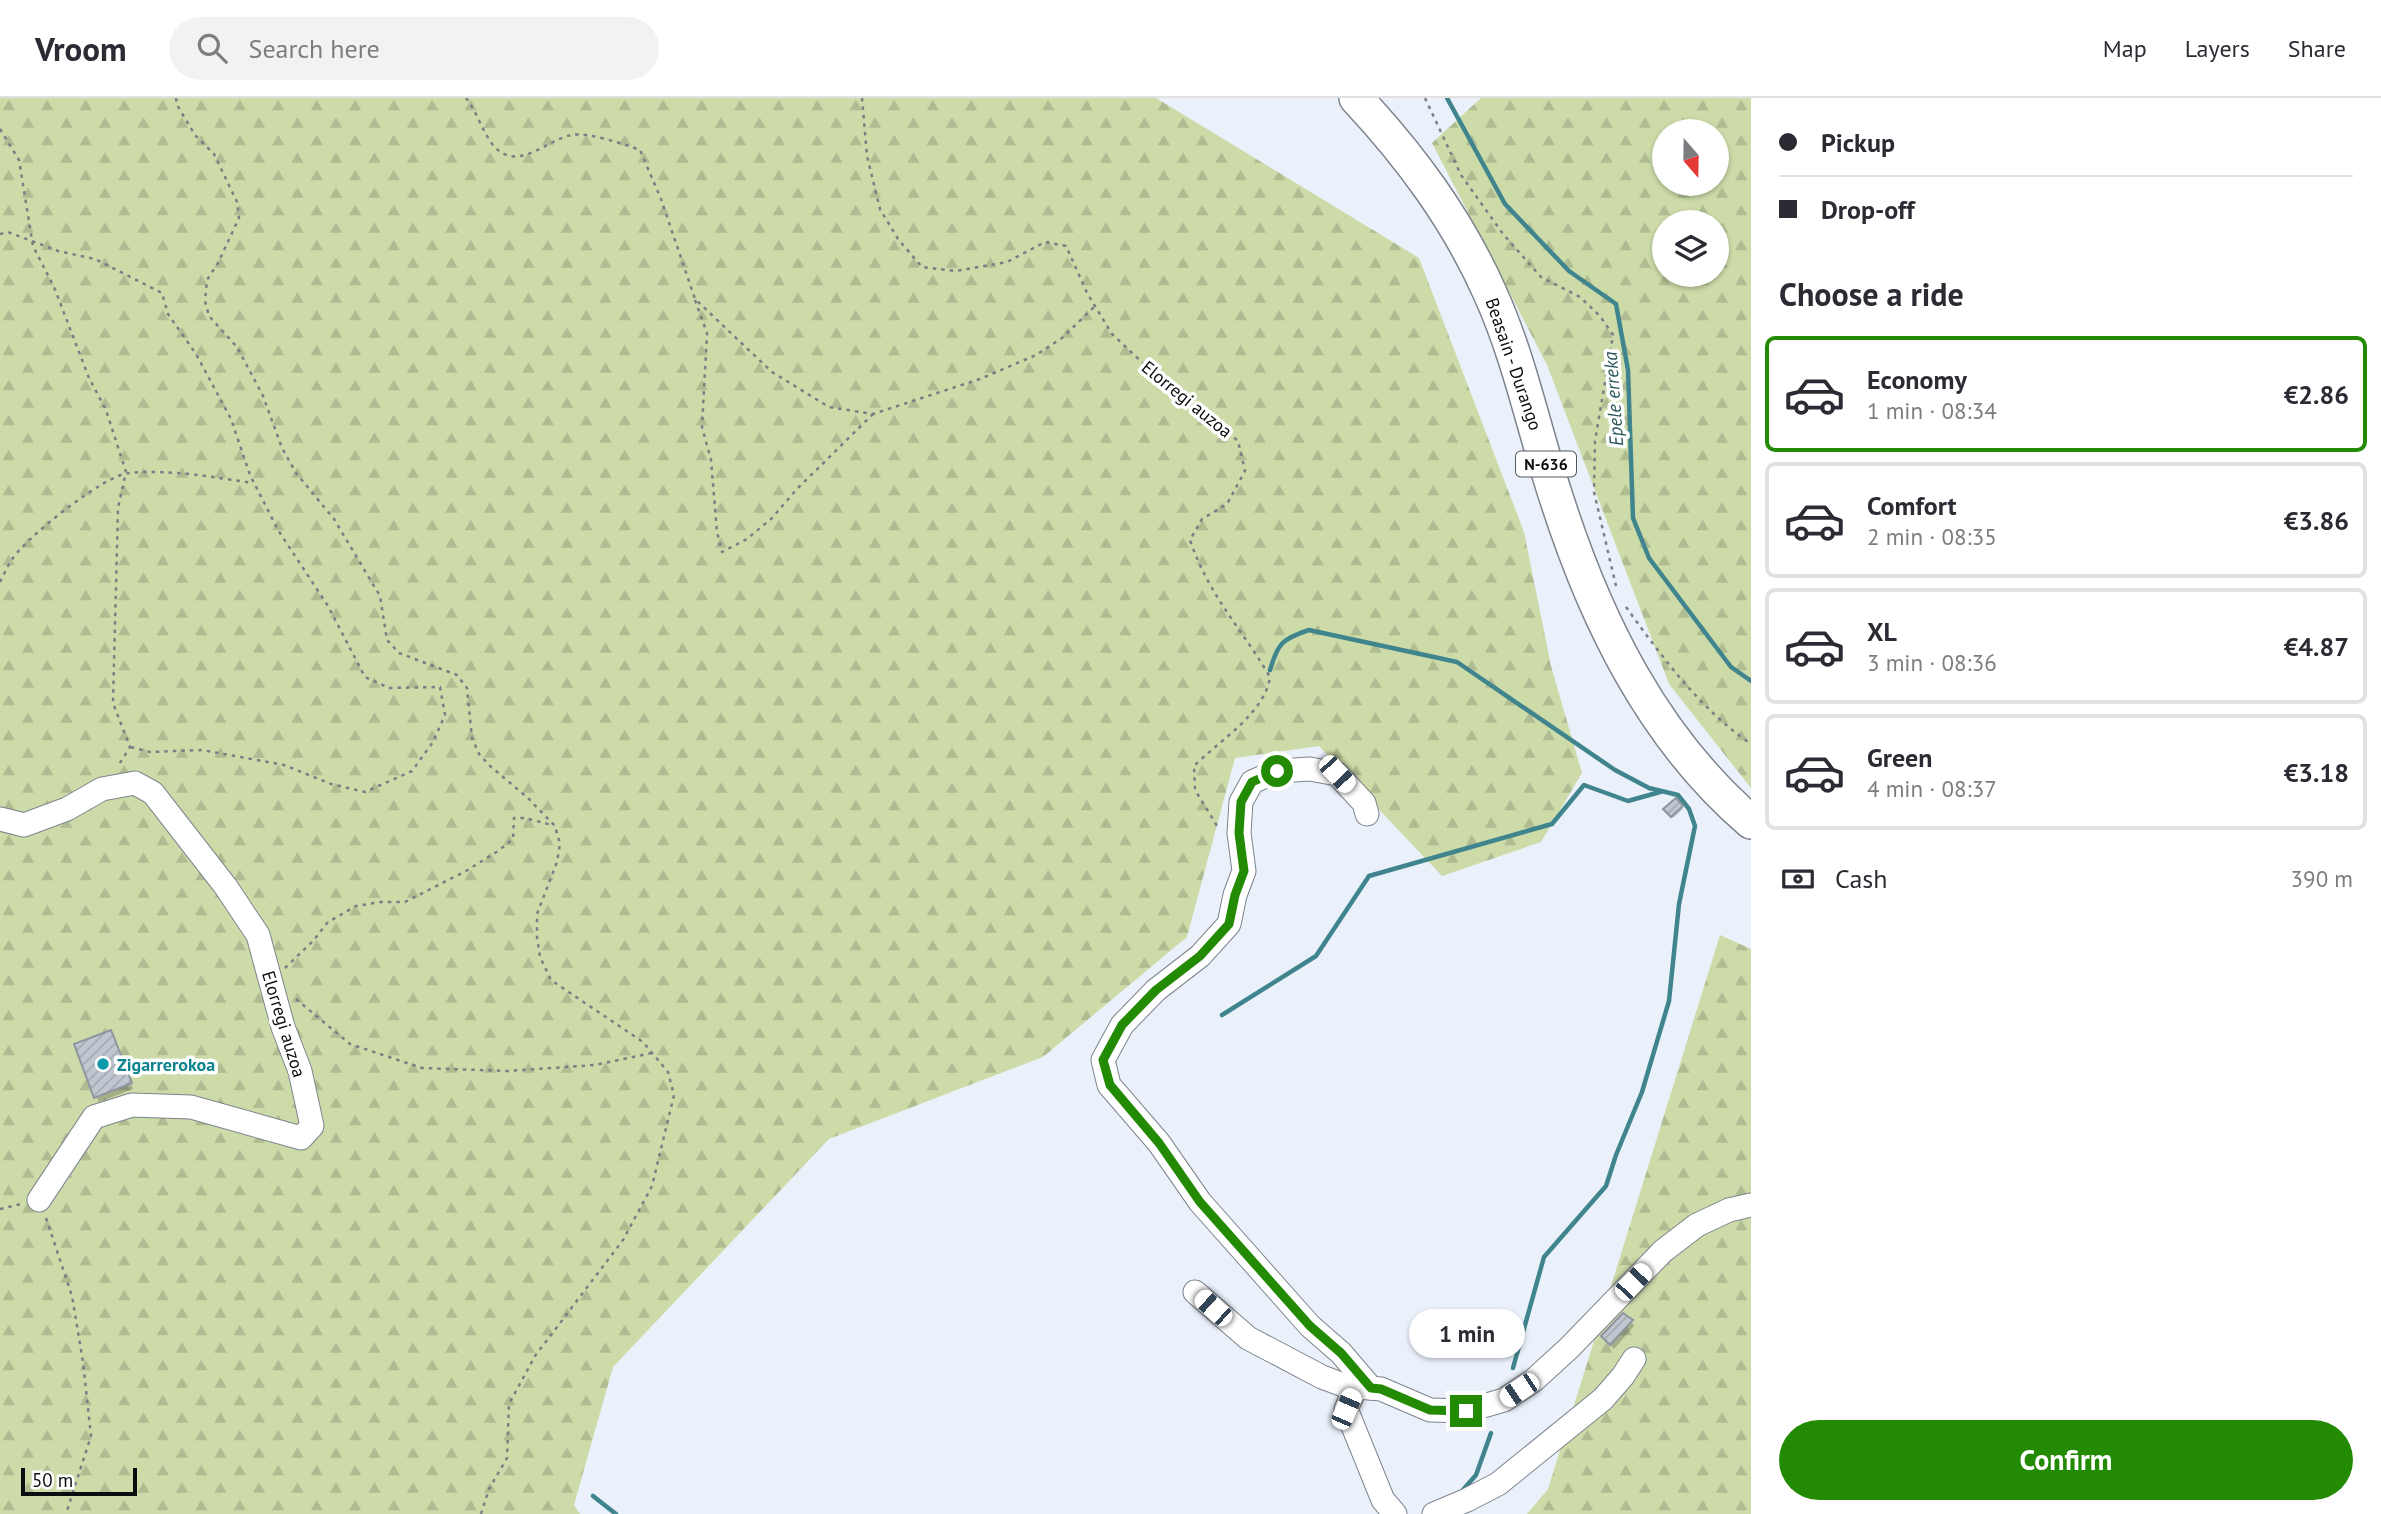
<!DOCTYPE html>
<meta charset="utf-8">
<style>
body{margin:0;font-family:"PT Sans",sans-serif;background:#f2f2f3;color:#2b2b33;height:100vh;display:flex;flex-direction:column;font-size:26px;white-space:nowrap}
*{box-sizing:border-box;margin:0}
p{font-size:23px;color:#7c7c81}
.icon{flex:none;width:38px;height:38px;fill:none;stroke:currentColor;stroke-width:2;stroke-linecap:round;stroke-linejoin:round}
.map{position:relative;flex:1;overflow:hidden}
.panel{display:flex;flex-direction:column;background:#fff;width:630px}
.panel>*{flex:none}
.banner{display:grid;align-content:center;height:154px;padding:0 28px;background:#fff}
.needle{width:46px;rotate:160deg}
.tools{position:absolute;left:1652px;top:21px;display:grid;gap:14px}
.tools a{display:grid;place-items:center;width:77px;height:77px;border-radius:50%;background:#fff;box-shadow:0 2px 5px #0004;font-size:35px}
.scale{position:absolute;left:21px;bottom:18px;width:116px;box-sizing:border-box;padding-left:7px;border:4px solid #0c0d11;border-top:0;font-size:19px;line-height:24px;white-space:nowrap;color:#0c0d11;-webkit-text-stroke:5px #fff;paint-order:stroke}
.end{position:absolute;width:32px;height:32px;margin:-16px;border:9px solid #238a03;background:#fff;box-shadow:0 0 0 4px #fff}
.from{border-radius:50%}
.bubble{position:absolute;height:49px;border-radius:24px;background:#fff;box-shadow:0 2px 5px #0004;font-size:23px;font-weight:800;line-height:49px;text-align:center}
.car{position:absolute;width:21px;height:42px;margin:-21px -10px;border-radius:9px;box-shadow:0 0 5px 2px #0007;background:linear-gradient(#fff 24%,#345 0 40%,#fff 0 76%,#345 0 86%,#fff 0)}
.banner b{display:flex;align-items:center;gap:24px;height:66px;font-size:26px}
.banner b+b{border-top:2px solid #e1e1e2}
.banner i{width:18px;height:18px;background:#2b2b33}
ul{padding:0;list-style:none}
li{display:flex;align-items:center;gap:21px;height:116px;margin:0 14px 10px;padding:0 14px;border:4px solid #e1e1e2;border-radius:10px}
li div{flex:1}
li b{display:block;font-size:26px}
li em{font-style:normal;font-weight:800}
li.selected{border-color:#238a03}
li>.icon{width:63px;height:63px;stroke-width:1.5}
h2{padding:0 28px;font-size:32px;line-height:84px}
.pay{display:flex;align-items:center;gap:18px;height:77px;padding:0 28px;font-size:26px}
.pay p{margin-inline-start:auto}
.primary-button{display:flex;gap:14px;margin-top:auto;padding:14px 28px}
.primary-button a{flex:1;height:80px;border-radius:42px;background:#238a03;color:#fff;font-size:28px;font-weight:800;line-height:80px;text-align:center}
header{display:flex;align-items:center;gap:42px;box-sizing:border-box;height:98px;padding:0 35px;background:#fff;border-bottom:2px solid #e1e1e2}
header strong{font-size:33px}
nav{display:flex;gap:38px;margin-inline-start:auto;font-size:24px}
.search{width:490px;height:63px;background:#f2f2f3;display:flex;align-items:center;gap:18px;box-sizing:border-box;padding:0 24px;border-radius:38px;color:#7c7c81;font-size:26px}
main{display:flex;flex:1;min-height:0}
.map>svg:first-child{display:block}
.forest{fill:url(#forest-firs);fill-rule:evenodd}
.shadow{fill:#0003}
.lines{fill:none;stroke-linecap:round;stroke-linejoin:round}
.stream{stroke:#40858e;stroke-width:4.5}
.building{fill:url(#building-hatch);stroke:#8f959e;stroke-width:2}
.minor-casing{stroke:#7e848d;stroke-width:25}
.highway-casing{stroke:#7e848d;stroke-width:36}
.path{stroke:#7a7e85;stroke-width:2.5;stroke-dasharray:3.5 5;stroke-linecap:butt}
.minor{stroke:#fff;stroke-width:23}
.highway{stroke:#fff;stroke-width:33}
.route{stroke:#238a03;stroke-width:9}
.culture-dot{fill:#0f9aa8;stroke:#fff;stroke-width:2.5}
.labels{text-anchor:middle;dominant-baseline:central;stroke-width:7;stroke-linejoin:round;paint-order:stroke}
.shield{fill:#fff;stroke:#555658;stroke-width:2}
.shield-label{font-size:16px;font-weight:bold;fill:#0c0d11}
.street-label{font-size:18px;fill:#0c0d11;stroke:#fff}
.culture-label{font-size:18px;font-weight:bold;fill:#0d838f;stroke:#fff;text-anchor:start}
.water-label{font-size:19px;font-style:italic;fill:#2b575c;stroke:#fff}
</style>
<header>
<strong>Vroom</strong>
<div class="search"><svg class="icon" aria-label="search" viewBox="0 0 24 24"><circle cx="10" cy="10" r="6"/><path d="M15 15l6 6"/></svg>Search here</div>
<nav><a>Map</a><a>Layers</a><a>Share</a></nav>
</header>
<main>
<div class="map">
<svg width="1751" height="1416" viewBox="0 0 1751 1416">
<defs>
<pattern id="forest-firs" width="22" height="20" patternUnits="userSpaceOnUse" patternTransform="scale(1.75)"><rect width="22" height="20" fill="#cddba9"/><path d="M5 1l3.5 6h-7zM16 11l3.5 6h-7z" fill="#afbb90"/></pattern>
<pattern id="building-hatch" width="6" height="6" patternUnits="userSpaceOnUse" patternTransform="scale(1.75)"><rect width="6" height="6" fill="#c1c7d1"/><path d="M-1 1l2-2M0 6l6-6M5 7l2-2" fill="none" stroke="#a5aab2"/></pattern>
</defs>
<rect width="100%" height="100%" fill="#eaf1fb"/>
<g class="forest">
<path d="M0,0H1156L1419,160L1524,434L1551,568L1582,675L1541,744L1442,778L1319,648L1235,660L1187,839L1043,959L829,1041L613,1269L574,1407L580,1416H0Z"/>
<path d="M1481,0H1751V690L1669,586L1547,267L1432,45ZM1664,33H1717V86H1664ZM1664,124H1717V177H1664Z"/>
<path d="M1720,837L1751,851V1416H1527L1548,1391Z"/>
</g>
<g class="shadow">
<path d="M1675,702L1683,711L1673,720L1665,711Z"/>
<path d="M113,939L133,991L99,1004L96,999Z"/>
<path d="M1631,1223L1634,1228L1614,1251L1603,1239Z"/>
</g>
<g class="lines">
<g class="stream">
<path d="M1447,0L1505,106L1569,173L1616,206L1628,272L1633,420L1649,460L1731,569L1751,583"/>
<path d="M1270,572C1278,545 1282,541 1309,532L1457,564L1615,672L1649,690L1678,697L1689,711L1695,728L1679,806L1669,903L1642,994L1616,1057L1606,1088L1544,1159L1513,1270"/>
<path d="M1222,917L1316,858L1369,778L1552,726L1584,687L1628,703L1660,694"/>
<path d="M1462,1393L1476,1377L1491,1335"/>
<path d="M593,1398L616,1416"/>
</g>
</g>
<g class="building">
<path d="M1676,700L1683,708L1671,719L1663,711Z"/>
<path d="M111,932L132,985L94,1000L74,946Z"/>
<path d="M1623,1215L1633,1222L1610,1247L1601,1238Z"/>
</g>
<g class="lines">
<defs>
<g id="minor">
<path d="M1367,716L1364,705L1337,676L1310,671L1277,673L1252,684L1241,704L1239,735L1244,773L1235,797L1229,826L1200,858L1156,892L1122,927L1103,962L1109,987L1159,1045L1200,1104L1310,1228L1341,1255L1371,1290"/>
<path d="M0,721L24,727L67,711L102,691L135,685L153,695L226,789L258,837L283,929L300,973L312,1028L301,1040L191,1009L132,1007L94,1019L39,1102"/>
<path d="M1195,1194L1248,1240L1322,1279L1346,1288L1381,1291L1430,1312L1466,1313L1504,1302L1534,1282L1569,1250L1663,1153L1697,1127L1729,1112L1751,1107"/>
<path d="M1356,1289L1346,1311L1383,1402L1395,1416"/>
<path d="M1434,1416L1467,1402L1498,1386L1603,1301L1623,1278L1634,1261"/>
</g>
<path id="highway" d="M1356,0C1411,59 1457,121 1490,195C1520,261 1534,333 1557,402C1596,523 1653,640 1751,724"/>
</defs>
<use href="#minor" class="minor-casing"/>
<use href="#highway" class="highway-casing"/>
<g class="path">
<path d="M176,0L177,7L195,37L214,56L237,104L239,120L218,165L207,182L205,203L209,218L237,249L263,298L282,350L296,375L334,421L380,498L387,542L399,555L457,577L467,590L472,640L479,656L490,668L528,700L555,728L560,746L557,764L537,816V839L540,859L551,882L643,944L668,974L674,997L652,1088L623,1142L535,1258L509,1306L507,1360L489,1391L481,1416"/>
<path d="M466,0C477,14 482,33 493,47C517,76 547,41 572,37C588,34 624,46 640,52L661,101L695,201L772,274L829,309L873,316L980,281L1036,257L1062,240L1094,209"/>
<path d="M862,0L867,58L880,111L898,141L922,169L956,173L1007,164L1045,144L1066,148L1087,195L1112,236L1146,268L1184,295L1238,343L1245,373L1227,406L1202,421L1190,442C1209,498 1242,531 1270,579C1265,615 1219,643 1194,668L1195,692L1219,731"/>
<path d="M1425,0L1461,77L1503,136L1541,179L1580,199L1600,218L1613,237L1595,343L1594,394L1616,488"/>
<path d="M0,31L19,62L33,148L54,189L89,280L106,312L126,374L118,410L113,605L130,649L118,668"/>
<path d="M0,136L8,134L58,153L95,161L162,195L168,216L196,256L231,321L250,377L278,432L328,508L365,579L389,590L440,589L445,617L433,644L412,673L365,694L331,686L284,667L202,652L150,654L130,649"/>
<path d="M695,202L707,235L702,329L711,362L717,434L722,454L747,441L772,420L796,392L873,316"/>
<path d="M0,484C4,476 8,467 13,460C27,439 104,377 129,375C167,371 214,379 253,385"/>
<path d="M1626,509C1662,559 1700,611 1751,646"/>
<path d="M285,870L313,843L328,824L356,808L381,804H405L466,773L498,753L513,741L514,720H525L552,727"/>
<path d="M296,901L350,946L422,970L508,973L595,967L652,955"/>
<path d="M0,1111L21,1106"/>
<path d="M46,1120L72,1198L83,1264L91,1338L66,1416"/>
</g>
<use href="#minor" class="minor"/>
<use href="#highway" class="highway"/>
</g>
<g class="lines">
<path class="route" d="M1277,673L1252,684L1241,704L1239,735L1244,773L1235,797L1229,826L1200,858L1156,892L1122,927L1103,962L1110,987L1159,1045L1200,1104L1310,1228L1341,1255L1371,1290L1381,1291L1430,1312L1466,1313"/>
</g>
<circle class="culture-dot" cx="103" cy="966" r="7"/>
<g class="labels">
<rect class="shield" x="1516" y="353.5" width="60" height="25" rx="5"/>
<g class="shield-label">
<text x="1546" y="366">N-636</text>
</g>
<g class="street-label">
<text transform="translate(1514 266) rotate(71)">Beasain - Durango</text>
<text transform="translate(1187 301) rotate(39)">Elorregi auzoa</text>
<text transform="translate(284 926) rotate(73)">Elorregi auzoa</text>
</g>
<g class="culture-label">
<text x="117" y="966">Zigarrerokoa</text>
</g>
<g class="water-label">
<text transform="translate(1613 301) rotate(-94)">Epele erreka</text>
</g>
</g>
</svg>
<div class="tools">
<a><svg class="needle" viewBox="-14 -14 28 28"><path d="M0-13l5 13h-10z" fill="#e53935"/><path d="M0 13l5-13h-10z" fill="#7c7c81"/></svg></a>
<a><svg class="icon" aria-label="layers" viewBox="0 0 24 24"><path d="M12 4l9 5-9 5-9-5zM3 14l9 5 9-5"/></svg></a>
</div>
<div class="scale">50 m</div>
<i class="end from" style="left:1277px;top:673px"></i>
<i class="end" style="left:1466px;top:1313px"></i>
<div class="bubble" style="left:1409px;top:1211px;width:116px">1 min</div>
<i class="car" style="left:1337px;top:676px;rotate:137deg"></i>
<i class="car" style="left:1633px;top:1184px;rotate:44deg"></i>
<i class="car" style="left:1213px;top:1210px;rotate:312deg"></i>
<i class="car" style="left:1519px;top:1292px;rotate:236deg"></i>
<i class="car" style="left:1346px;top:1311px;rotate:23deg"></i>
</div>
<section class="panel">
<div class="banner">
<b><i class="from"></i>Pickup</b>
<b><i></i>Drop-off</b>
</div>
<h2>Choose a ride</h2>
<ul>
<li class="selected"><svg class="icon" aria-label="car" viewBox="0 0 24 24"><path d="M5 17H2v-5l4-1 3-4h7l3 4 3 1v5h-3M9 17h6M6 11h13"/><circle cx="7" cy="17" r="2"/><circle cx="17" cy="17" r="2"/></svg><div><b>Economy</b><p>1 min · 08:34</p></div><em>€2.86</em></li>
<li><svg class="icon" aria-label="car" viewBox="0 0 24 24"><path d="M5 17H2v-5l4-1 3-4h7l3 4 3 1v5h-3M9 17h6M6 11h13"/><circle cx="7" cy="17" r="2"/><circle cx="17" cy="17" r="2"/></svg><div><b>Comfort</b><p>2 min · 08:35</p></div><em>€3.86</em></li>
<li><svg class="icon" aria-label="car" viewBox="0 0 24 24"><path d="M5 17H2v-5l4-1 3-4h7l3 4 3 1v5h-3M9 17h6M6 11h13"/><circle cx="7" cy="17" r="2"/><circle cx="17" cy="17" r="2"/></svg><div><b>XL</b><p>3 min · 08:36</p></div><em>€4.87</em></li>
<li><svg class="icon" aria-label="car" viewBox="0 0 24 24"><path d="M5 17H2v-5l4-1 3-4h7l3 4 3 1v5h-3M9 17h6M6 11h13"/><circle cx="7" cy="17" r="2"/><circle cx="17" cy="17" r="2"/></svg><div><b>Green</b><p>4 min · 08:37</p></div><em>€3.18</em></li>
</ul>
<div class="pay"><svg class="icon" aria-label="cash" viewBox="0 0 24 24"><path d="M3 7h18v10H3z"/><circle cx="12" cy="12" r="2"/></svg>Cash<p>390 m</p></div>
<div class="primary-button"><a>Confirm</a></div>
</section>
</main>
